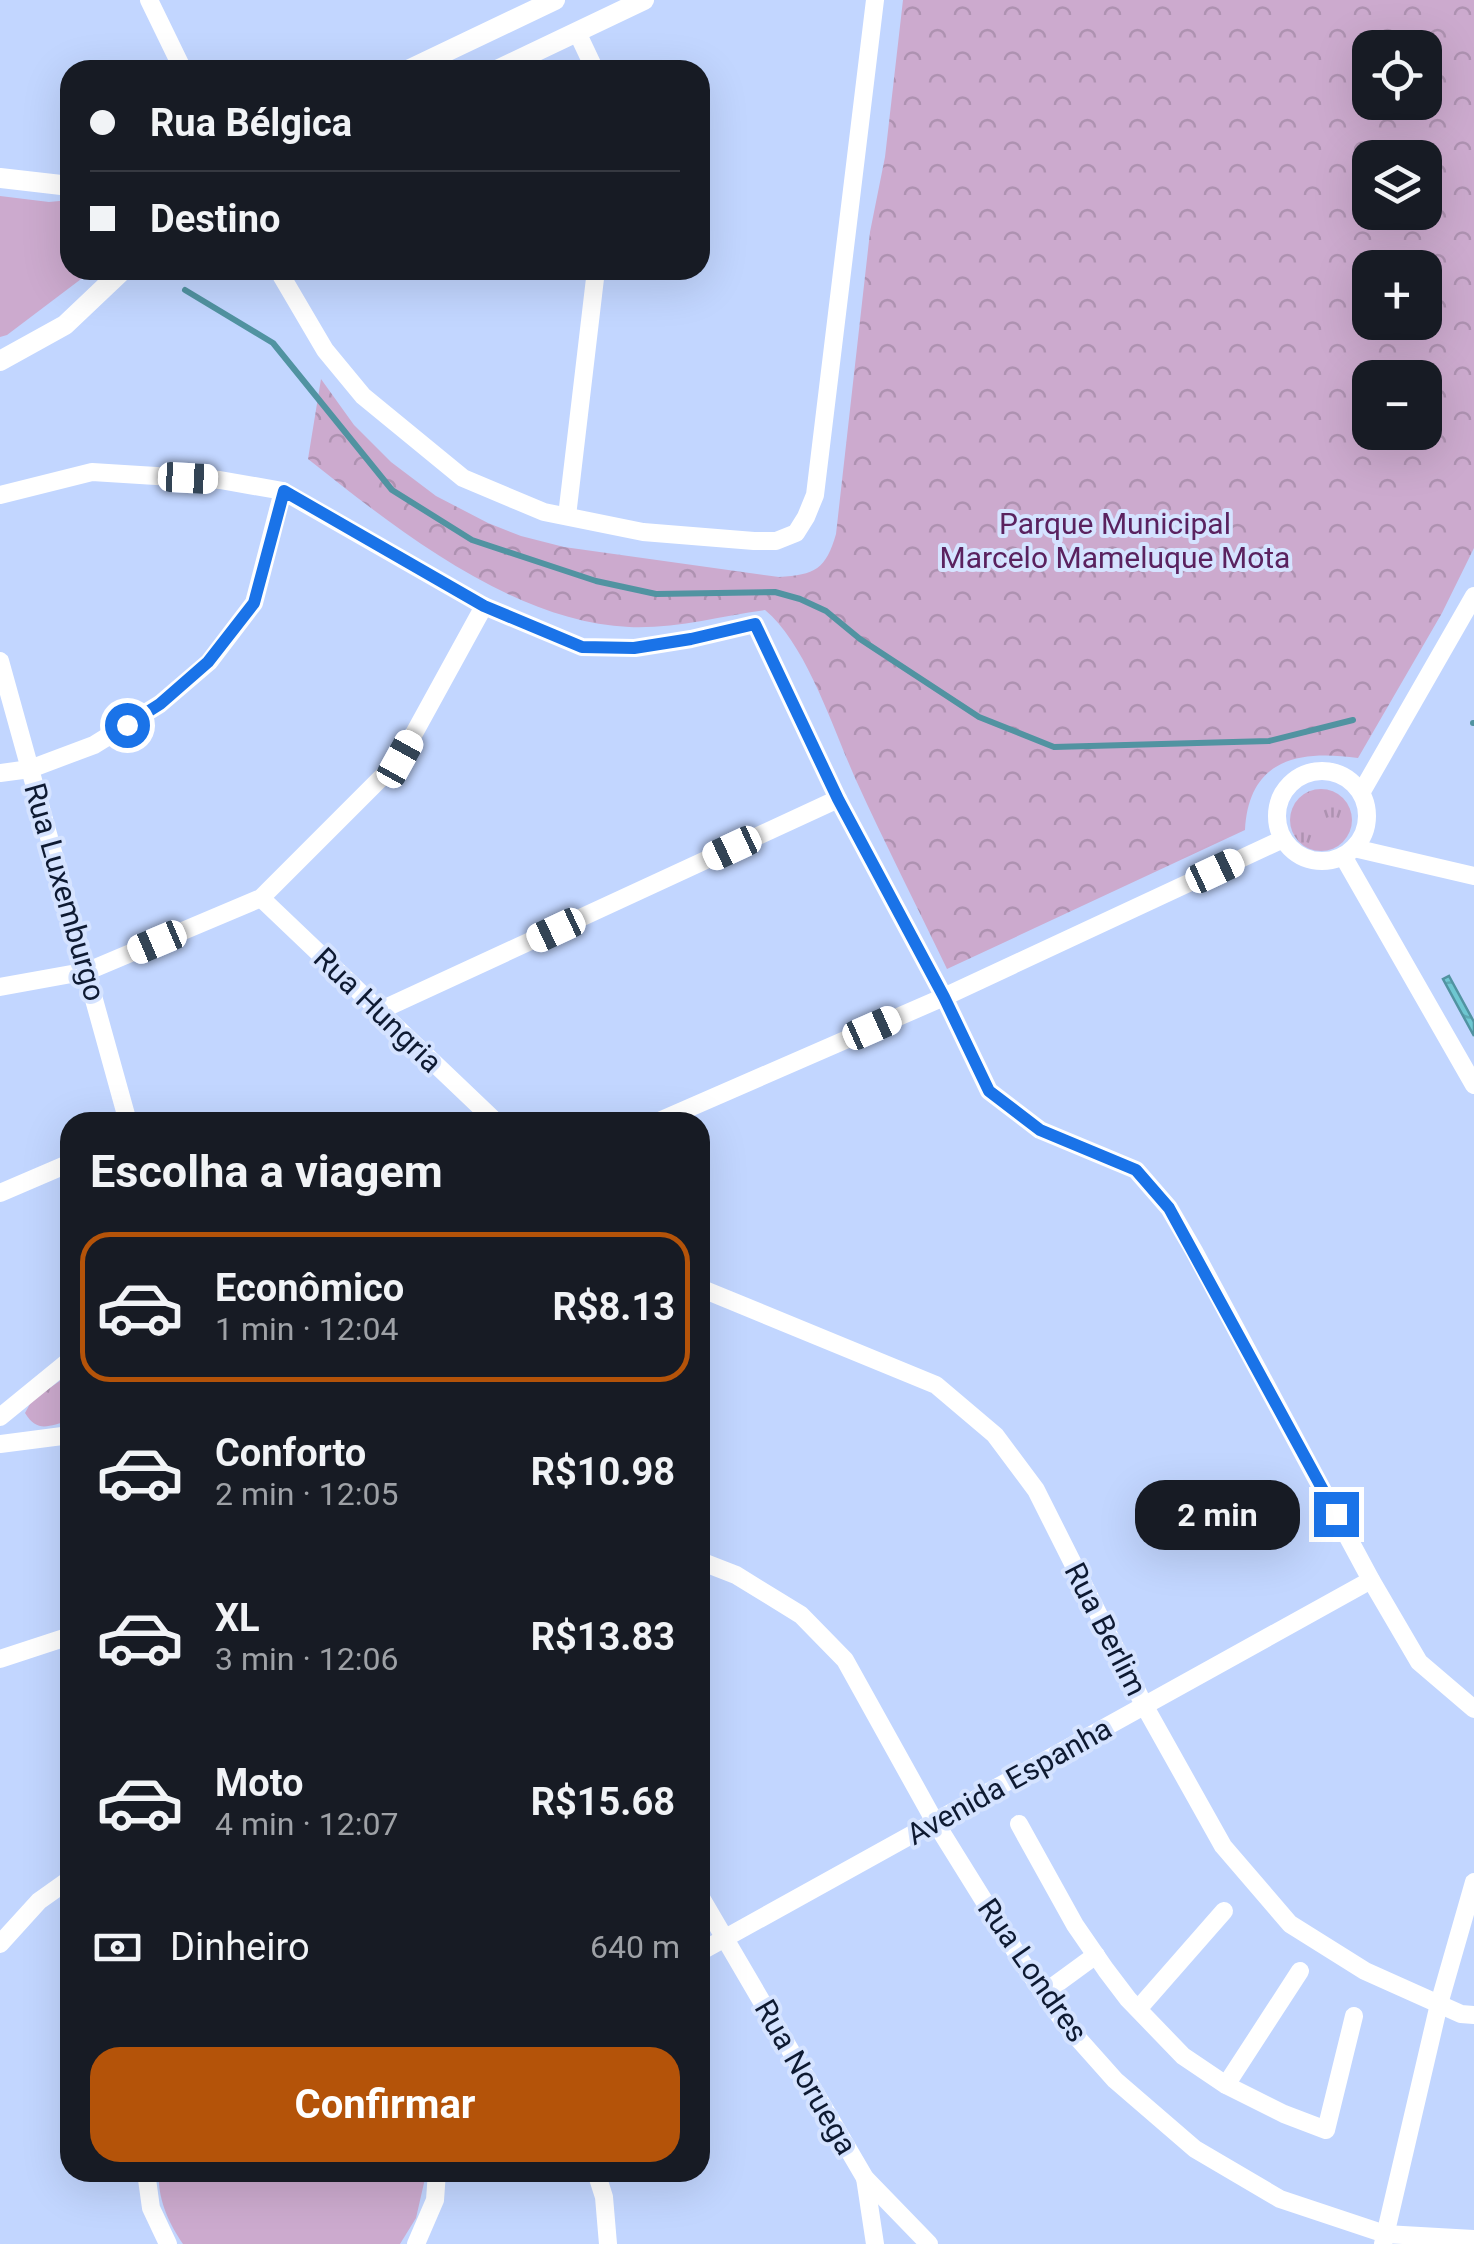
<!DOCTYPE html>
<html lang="pt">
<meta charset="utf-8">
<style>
body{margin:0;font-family:Roboto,sans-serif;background:#20242c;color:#f1f3f6;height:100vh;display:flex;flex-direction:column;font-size:38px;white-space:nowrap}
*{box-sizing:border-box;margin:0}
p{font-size:32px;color:#9ea1a6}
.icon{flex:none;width:55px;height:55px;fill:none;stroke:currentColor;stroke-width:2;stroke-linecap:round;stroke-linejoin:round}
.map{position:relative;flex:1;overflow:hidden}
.panel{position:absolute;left:60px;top:1112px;width:650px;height:1070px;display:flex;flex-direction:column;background:#171b24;border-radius:30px;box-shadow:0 10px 40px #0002}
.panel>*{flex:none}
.guide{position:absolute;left:60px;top:60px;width:650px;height:220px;border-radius:30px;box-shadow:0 10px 40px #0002;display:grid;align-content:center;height:220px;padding:0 30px;background:#171b24}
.buttons{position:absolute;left:1352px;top:30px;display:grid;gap:20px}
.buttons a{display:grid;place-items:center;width:90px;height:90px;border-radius:20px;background:#171b24;box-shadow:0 10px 40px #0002;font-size:50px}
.end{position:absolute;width:45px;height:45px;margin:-22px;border:12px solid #1a73e8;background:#fff;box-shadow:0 0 0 5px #fff}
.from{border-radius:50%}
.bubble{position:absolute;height:70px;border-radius:30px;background:#171b24;box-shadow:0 10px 40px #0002;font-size:32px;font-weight:700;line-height:70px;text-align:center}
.car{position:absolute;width:30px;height:60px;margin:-30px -15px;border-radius:12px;box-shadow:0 0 8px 2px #0007;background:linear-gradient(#fff 24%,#345 0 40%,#fff 0 76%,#345 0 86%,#fff 0)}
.guide b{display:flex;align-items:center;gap:35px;height:95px;font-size:38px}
.guide b+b{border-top:2px solid #363941}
.guide i{width:25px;height:25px;background:#f1f3f6}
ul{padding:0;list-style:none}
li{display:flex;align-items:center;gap:30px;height:150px;margin:0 20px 15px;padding:0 10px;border:5px solid transparent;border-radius:30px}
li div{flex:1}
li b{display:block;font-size:38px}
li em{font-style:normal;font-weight:700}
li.selected{border-color:#b45309}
li>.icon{width:90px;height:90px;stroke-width:1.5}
h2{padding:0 30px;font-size:45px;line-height:120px}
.pay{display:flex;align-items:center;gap:25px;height:110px;padding:0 30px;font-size:38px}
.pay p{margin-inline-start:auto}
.action{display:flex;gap:20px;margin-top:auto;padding:20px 30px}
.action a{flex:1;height:115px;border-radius:30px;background:#b45309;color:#fff;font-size:40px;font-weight:700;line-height:115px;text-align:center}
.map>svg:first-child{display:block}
.grass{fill:#ccaace}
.forest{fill:url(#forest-crowns);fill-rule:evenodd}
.park{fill:url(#park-tufts)}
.water{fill:url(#water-waves);stroke:#5193a1;stroke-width:2.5}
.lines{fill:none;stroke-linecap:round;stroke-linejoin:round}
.stream{stroke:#5193a1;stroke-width:6}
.minor{stroke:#fff;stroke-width:18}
.tertiary{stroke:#fff;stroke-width:20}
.route{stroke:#1a73e8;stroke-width:12}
.labels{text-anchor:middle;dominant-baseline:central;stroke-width:8;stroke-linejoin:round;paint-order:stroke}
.park-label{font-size:30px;fill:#5a225f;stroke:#d5e3ff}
.street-label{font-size:30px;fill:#0e1a32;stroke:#d5e3ff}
</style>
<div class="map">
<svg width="1474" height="2244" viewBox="0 0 1474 2244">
<defs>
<pattern id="forest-crowns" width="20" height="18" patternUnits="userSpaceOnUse" patternTransform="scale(2.5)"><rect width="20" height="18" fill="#ccaace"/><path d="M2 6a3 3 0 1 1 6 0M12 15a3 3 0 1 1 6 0" fill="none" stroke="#ae92b1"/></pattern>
<pattern id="park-tufts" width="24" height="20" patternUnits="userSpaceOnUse" patternTransform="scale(2.5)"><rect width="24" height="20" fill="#ccaace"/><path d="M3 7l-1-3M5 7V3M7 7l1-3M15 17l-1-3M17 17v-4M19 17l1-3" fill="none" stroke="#ae92b1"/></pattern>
<pattern id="water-waves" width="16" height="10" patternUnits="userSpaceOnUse" patternTransform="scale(2.5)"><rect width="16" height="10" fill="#6ec7d1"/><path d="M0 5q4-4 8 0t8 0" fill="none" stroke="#5eaab4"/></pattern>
</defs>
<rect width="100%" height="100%" fill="#c2d6ff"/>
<g class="grass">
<path d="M0,196L49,202L70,200V270H93L7,335L0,337Z"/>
<path d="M159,2172H426V2174L416,2218L400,2244H183C169,2224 157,2198 159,2172Z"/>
</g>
<path class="forest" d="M903,0H1474V548L1442,613L1358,758C1298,750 1249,759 1245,830L947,969C917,906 885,844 856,780C833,729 807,645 765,610C721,616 674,629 629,627C513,622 395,528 308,459L321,379L354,425L391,462L436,496L488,523L521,536L564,547L779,577C815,575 826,569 836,534L870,232L885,157ZM1370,48H1425V102H1370ZM1370,158H1425V212H1370ZM1370,268H1425V322H1370ZM1370,378H1425V432H1370Z"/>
<g class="park">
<circle cx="1321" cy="820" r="31"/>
<path d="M70,1374V1421C49,1425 38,1434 25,1413L32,1400Z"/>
</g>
<path class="water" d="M1449,976L1474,1022V1036L1443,979Z"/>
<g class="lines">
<g class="stream">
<path d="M185,290L273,343L392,490L472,540L596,581L656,594L775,592L800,599L826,611L860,639L979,717L1054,747L1269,741L1353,720"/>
<path d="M1473,723H1474"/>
</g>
<g class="minor">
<path d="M149,0L183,70"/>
<path d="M577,32L595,70"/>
<path d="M278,270L325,350L363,396L463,478L544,512L643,532L754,541H776L796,533L806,517L815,495L875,0"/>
<path d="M0,495L92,472L220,480L283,491L484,606L582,647L635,648L691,639L755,624L838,799L944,997L989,1091L1040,1130L1136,1170L1169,1208L1194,1251L1371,1580L1419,1662L1474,1709"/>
<path d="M567,516L596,270"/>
<path d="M0,661L128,1122"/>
<circle cx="1322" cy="816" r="45"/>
<path d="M0,773L30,769L94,745L160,704L209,662L254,603L283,491"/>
<path d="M1361,793L1474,596"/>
<path d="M1354,848L1474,876"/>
<path d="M1343,856L1474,1085"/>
<path d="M261,898L495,1121"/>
<path d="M0,987L88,971L261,898L400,759L484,606"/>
<path d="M379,1011L838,799"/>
<path d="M657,1122L944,997L1283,839"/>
<path d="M0,1193L70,1163"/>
<path d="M700,1288L936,1385L995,1435L1036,1490L1144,1705L1223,1846L1290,1924L1365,1971L1461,2014L1474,2015"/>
<path d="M0,1417L70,1360"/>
<path d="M0,1444L70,1435"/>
<path d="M700,1561L736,1575L801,1615L845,1660L935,1822L1022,1962L1066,2025L1115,2080L1195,2149L1280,2199L1385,2234L1474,2239"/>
<path d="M0,1659L70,1636"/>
<path d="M1019,1824L1075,1925L1106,1970L1128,1999L1183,2056L1226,2085L1284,2114L1326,2130L1354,2016"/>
<path d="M700,1896L865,2178L929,2244"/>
<path d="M0,1944L39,1901L70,1879"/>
<path d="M700,1952L1371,1580"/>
<path d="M1044,1993L1096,1955"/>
<path d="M1139,2008L1224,1911"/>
<path d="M1226,2085L1300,1971"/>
<path d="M146,2172L151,2208L168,2244"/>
<path d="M596,2172L604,2197L608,2244"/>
<path d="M865,2178L875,2244"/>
<path d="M416,2244L435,2200L437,2172"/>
<path d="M1383,2244L1439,2004L1474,1882"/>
</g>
<g class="tertiary">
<path d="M408,70L555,0"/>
<path d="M497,70L644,0"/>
<path d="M0,178L70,186"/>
<path d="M0,361L65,325L123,270"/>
</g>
</g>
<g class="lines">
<path class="route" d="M127,725L160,704L208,662L254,603L284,491L484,606L582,647L634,648L691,639L755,624L838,799L944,997L989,1091L1040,1130L1136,1170L1169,1208L1336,1514"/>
</g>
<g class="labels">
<g class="park-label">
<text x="1115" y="523">Parque Municipal<tspan x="1115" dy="34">Marcelo Mameluque Mota</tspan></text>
</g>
<g class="street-label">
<text transform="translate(65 892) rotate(74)">Rua Luxemburgo</text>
<text transform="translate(378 1010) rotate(44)">Rua Hungria</text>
<text transform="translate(1106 1629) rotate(63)">Rua Berlim</text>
<text transform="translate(1009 1781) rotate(-29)">Avenida Espanha</text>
<text transform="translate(1033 1970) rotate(55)">Rua Londres</text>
<text transform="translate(806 2077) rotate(60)">Rua Noruega</text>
</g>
</g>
</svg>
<div class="buttons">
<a><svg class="icon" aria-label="locate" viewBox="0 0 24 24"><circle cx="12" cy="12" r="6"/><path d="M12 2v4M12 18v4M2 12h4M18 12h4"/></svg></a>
<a><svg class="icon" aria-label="layers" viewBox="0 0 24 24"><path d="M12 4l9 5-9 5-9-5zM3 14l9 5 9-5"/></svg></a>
<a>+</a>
<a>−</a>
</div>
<i class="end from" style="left:127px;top:725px"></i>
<i class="end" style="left:1336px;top:1514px"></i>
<div class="bubble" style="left:1135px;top:1480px;width:165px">2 min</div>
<i class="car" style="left:188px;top:478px;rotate:93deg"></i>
<i class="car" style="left:400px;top:759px;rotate:29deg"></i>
<i class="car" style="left:732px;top:848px;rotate:245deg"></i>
<i class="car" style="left:1215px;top:871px;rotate:65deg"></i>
<i class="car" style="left:556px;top:930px;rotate:245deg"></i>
<i class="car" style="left:157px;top:942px;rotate:247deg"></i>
<i class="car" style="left:872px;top:1028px;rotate:66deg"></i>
<div class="guide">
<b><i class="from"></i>Rua Bélgica</b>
<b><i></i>Destino</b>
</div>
<section class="panel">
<h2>Escolha a viagem</h2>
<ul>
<li class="selected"><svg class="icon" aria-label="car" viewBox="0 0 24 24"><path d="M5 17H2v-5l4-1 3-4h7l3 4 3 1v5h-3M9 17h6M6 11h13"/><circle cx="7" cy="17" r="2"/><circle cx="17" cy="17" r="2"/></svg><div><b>Econômico</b><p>1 min · 12:04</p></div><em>R$8.13</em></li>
<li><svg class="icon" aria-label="car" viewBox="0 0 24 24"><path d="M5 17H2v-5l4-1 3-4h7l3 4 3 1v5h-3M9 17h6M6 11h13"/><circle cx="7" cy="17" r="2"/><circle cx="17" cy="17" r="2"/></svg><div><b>Conforto</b><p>2 min · 12:05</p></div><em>R$10.98</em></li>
<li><svg class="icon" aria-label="car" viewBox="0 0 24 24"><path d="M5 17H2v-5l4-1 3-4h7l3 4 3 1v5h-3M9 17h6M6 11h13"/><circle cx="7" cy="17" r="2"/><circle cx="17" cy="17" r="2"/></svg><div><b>XL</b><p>3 min · 12:06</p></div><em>R$13.83</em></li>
<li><svg class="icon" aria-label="car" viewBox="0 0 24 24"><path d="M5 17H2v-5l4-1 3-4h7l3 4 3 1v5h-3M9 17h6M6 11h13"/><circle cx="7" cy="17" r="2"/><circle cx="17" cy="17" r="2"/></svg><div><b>Moto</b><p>4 min · 12:07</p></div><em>R$15.68</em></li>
</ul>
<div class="pay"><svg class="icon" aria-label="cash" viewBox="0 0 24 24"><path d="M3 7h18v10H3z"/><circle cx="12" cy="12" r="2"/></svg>Dinheiro<p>640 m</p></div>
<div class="action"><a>Confirmar</a></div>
</section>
</div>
